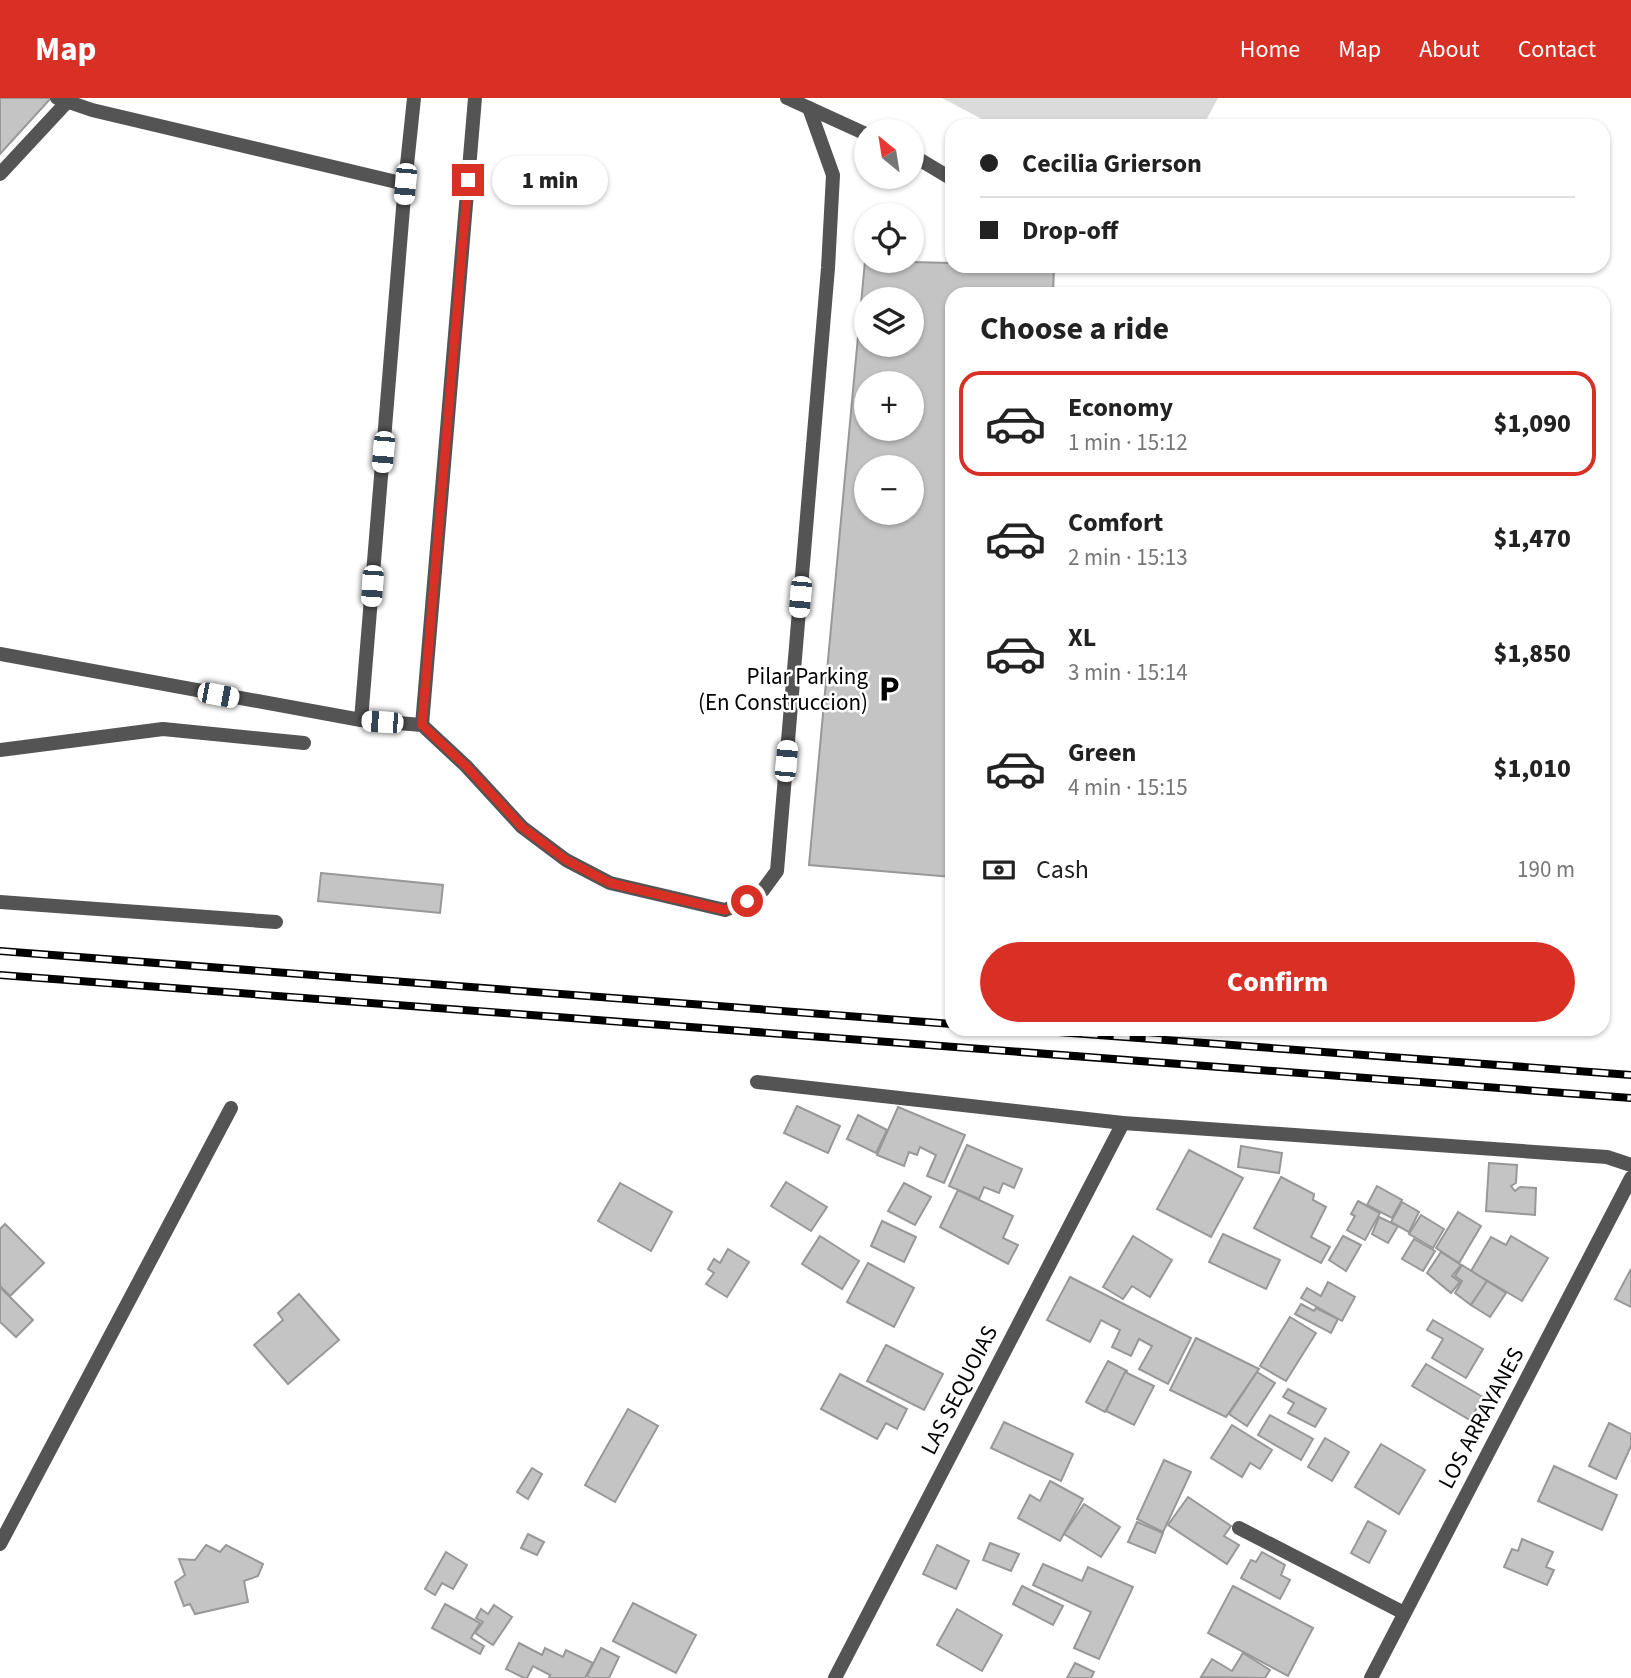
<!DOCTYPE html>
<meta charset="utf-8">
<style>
body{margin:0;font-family:"Source Sans 3",sans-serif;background:#f6f6f6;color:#222;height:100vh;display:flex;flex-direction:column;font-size:26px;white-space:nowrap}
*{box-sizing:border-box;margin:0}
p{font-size:23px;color:#767676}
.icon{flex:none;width:38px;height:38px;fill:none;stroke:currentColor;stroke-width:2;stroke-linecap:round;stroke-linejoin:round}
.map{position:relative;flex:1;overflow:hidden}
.panel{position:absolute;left:945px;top:189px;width:665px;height:749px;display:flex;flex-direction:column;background:#fff;border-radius:21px;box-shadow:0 2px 5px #0004}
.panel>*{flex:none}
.guide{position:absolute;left:945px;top:21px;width:665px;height:154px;border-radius:21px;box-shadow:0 2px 5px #0004;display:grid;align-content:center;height:154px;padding:0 35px;background:#fff}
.needle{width:46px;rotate:330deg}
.buttons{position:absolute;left:854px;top:21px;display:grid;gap:14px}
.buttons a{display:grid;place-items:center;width:70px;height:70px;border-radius:50%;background:#fff;box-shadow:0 2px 5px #0004;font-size:35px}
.end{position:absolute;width:32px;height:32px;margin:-16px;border:9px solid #d93025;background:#fff;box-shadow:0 0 0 4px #fff}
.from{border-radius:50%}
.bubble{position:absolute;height:49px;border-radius:24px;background:#fff;box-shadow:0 2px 5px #0004;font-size:23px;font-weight:800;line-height:49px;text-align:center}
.car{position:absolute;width:21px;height:42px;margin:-21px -10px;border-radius:9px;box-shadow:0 0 5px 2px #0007;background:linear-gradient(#fff 24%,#345 0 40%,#fff 0 76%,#345 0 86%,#fff 0)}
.guide b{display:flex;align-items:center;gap:24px;height:66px;font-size:26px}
.guide b+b{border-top:2px solid #e0e0e0}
.guide i{width:18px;height:18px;background:#222}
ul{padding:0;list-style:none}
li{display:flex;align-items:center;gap:21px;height:105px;margin:0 14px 10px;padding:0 21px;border:4px solid transparent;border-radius:21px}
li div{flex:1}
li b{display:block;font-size:26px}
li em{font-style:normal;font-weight:800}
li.current{border-color:#d93025}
li>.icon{width:63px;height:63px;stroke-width:1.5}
h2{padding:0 35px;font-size:32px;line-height:84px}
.pay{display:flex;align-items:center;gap:18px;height:77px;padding:0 35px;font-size:26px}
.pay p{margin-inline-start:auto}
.button{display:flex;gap:14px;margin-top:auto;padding:14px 35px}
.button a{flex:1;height:80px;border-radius:42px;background:#d93025;color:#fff;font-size:28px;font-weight:800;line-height:80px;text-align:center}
header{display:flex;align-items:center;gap:42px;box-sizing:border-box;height:98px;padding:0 35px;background:#d93025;color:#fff}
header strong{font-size:33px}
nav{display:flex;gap:38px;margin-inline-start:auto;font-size:24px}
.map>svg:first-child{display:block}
.green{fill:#dbdbdb}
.building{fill:#c4c4c4;stroke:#989898;stroke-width:2;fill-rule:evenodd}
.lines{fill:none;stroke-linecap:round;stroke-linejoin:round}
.service{stroke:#545454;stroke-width:14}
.minor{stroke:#545454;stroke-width:14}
.rail-casing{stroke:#000;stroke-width:8}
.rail{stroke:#fff;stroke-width:5;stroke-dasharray:16;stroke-linecap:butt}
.route{stroke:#d93025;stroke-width:9}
.labels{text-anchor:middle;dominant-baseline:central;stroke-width:5;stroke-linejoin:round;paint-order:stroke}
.poi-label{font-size:23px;fill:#000;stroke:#fff;text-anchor:end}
.street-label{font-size:23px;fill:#000;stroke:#fff}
</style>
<header>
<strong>Map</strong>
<nav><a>Home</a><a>Map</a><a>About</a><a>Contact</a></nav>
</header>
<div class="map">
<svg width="1631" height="1580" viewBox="0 0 1631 1580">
<rect width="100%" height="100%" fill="#fff"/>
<path class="green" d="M942,0H1218L1203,28H995Z"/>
<g class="building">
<path d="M0,0H51L0,56Z"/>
<path d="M865,163L952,165V168H1054L1053,196H952V779L809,767ZM866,201H912V247H866ZM866,285H912V331H866ZM866,369H912V415H866Z"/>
<path d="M321,775L443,787L440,815L318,803Z"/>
<path d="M797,1008L840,1028L828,1055L784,1035Z"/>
<path d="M898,1009L965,1037L944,1085L927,1078L936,1057L920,1049L917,1057L909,1054L904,1068L877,1057Z"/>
<path d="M858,1017L887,1032L876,1055L847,1041Z"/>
<path d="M967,1047L1022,1071L1014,1090L1003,1085L999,1095L984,1089L979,1101L949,1088Z"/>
<path d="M1241,1048L1282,1055L1279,1075L1238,1069Z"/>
<path d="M1189,1052L1243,1080L1211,1139L1157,1111Z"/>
<path d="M1489,1065L1517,1067L1516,1085L1511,1088L1515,1093L1520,1089L1536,1090L1535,1117L1486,1113Z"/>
<path d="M1281,1079L1314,1096L1313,1102L1326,1109L1311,1139L1330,1149L1321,1165L1254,1130Z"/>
<path d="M786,1084L827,1109L811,1133L771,1108Z"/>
<path d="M620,1085L672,1114L651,1153L598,1123Z"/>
<path d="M904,1085L931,1099L915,1127L888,1113Z"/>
<path d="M1377,1088L1402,1102L1392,1120L1367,1107Z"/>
<path d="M958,1092L1013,1118L1003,1140L1018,1147L1008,1166L940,1129Z"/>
<path d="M1358,1103L1380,1115L1365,1142L1347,1132L1355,1118L1351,1116Z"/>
<path d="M1402,1104L1419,1114L1409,1134L1391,1124Z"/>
<path d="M1458,1114L1481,1128L1459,1165L1436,1150Z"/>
<path d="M1421,1117L1444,1131L1433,1150L1409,1136Z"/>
<path d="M1379,1119L1398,1128L1388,1145L1372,1136Z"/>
<path d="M882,1123L916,1139L904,1164L871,1148Z"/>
<path d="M5,1126L44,1165L10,1198L0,1188V1131Z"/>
<path d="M1223,1136L1280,1162L1266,1191L1209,1164Z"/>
<path d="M820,1138L859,1163L842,1191L802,1166Z"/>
<path d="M1133,1138L1172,1162L1150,1199L1132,1188L1123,1201L1103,1189Z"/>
<path d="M1343,1138L1361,1147L1346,1173L1329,1162Z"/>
<path d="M1511,1138L1548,1160L1522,1203L1471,1173L1491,1139L1506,1147Z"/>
<path d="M1414,1141L1435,1153L1423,1173L1402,1161Z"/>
<path d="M728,1151L749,1164L727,1199L706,1186L714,1175L708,1171L714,1161L720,1165Z"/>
<path d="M1441,1154L1461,1167L1452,1178L1460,1184L1451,1195L1427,1175Z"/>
<path d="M868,1165L914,1190L894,1229L847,1204Z"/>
<path d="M1462,1167L1487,1183L1471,1207L1455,1195L1462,1183L1455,1178Z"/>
<path d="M1631,1171V1209L1615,1201Z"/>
<path d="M1070,1179L1191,1240L1168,1286L1139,1271L1152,1248L1139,1241L1131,1258L1112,1249L1120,1232L1101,1222L1090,1244L1047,1222Z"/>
<path d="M1487,1183L1506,1195L1490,1219L1471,1207Z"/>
<path d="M1328,1184L1355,1199L1342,1223L1301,1200L1307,1190L1321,1198Z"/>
<path d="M0,1189L33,1222L16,1239L0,1224Z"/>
<path d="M299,1196L339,1242L288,1286L254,1247L283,1222L278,1215Z"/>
<path d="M1301,1206L1314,1213L1316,1210L1338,1221L1331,1235L1295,1216Z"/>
<path d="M1290,1219L1316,1235L1286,1283L1260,1268Z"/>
<path d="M1433,1222L1483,1251L1466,1280L1432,1260L1443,1241L1427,1232Z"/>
<path d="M1196,1240L1259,1271L1226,1319L1170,1292Z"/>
<path d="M886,1247L943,1276L924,1312L867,1283Z"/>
<path d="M1108,1263L1127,1273L1105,1314L1086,1304Z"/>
<path d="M1426,1266L1483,1299L1470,1322L1412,1288Z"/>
<path d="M1125,1274L1154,1288L1134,1327L1106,1313Z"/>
<path d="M1257,1274L1275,1285L1247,1328L1229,1316Z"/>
<path d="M840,1276L907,1311L897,1331L886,1325L877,1341L821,1311Z"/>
<path d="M1288,1291L1326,1311L1315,1329L1288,1315L1294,1305L1283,1299Z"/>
<path d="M628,1311L658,1328L615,1404L585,1387Z"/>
<path d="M1270,1317L1313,1341L1301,1362L1258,1337Z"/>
<path d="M1004,1324L1073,1356L1061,1383L991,1350Z"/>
<path d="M1609,1325L1631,1336V1348L1616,1381L1589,1368Z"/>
<path d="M1232,1327L1272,1352L1260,1371L1250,1365L1242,1379L1211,1360Z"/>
<path d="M1325,1340L1349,1354L1332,1383L1308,1369Z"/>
<path d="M1381,1346L1425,1372L1399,1416L1355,1389Z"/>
<path d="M1164,1362L1191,1374L1163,1434L1137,1421Z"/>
<path d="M1554,1368L1617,1397L1602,1432L1538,1403Z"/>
<path d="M532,1370L542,1376L528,1401L517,1394Z"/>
<path d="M1050,1383L1083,1401L1060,1443L1018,1420L1030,1397L1040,1403Z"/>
<path d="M1188,1399L1231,1428L1224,1438L1239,1447L1227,1466L1168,1427Z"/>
<path d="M1084,1406L1120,1429L1101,1459L1064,1436Z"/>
<path d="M1368,1423L1386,1433L1369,1465L1351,1455Z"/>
<path d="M1137,1424L1163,1435L1155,1455L1128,1444Z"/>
<path d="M528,1436L544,1444L537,1457L521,1450Z"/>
<path d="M1522,1441L1553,1454L1546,1469L1554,1472L1547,1487L1504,1469L1512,1451L1518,1453Z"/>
<path d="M990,1445L1019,1456L1011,1473L983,1462Z"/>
<path d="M206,1447L220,1454L226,1447L263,1466L258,1478L244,1483L248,1504L195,1516L190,1506L184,1508L175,1484L185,1477L179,1461L195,1462Z"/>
<path d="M937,1447L969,1463L956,1491L923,1476Z"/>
<path d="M446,1454L467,1467L453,1491L442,1485L435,1497L425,1491Z"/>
<path d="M1262,1454L1285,1467L1281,1477L1290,1482L1280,1501L1241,1480L1251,1462L1256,1464Z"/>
<path d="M1043,1466L1082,1483L1088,1469L1133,1489L1099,1561L1074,1550L1091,1514L1033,1487Z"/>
<path d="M1022,1488L1063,1508L1053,1527L1013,1506Z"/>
<path d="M1233,1488L1313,1530L1288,1578L1208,1535Z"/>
<path d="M633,1505L696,1537L676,1575L613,1543Z"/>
<path d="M445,1506L480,1525L471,1540L484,1548L480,1556L432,1530Z"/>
<path d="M494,1507L512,1519L493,1547L475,1535L483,1524L476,1520L481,1511L488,1516Z"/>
<path d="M957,1511L1002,1537L982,1573L937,1547Z"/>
<path d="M519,1545L542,1557L545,1550L563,1559L566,1552L593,1565L585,1580H549L550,1577L533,1568L527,1580H524L506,1571Z"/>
<path d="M601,1550L619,1559L609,1580H590L587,1578Z"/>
<path d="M1243,1555L1270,1572L1265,1580L1201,1579L1212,1561L1232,1573Z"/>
<path d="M1075,1565L1094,1574L1091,1580H1067Z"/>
</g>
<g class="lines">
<g class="service">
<path d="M57,0L92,12L405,86"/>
<path d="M787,0L866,36"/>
<path d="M912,57L952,81"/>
<path d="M0,76L67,4"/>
<path d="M0,556L361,622L422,627L466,668L522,729L566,762L610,785L725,812L747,803L763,792L777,773L828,170L833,77L809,10"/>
<path d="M361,622L405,86L414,0"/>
<path d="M422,627L475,0"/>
<path d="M0,804L276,824"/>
<path d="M1239,1430L1404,1515"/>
</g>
<g class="minor">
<path d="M0,652L163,631L304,645"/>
<path d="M757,984L1123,1025L1607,1059L1631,1067"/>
<path d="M0,1446L231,1010"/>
<path d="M835,1580L1123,1025"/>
<path d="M1371,1580L1631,1080"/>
</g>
<defs>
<g id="rail">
<path d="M0,853L952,926"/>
<path d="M0,877L1631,1000"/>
<path d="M1018,931L1631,977"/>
</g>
</defs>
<use href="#rail" class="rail-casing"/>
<use href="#rail" class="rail"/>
</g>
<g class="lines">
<path class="route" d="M468,82L422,627L466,668L522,729L566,762L610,785L725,812L747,803"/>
</g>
<defs>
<symbol id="parking-bare" viewBox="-9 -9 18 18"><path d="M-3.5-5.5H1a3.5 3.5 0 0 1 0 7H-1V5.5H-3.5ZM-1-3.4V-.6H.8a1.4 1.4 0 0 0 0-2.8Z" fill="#000" stroke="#fff" stroke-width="2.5" paint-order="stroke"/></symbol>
</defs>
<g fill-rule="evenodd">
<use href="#parking-bare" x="870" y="572" width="38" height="38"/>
</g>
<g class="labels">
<g class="poi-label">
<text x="868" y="578">Pilar Parking<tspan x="868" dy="26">(En Construccion)</tspan></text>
</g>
<g class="street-label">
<text transform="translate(959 1292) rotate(-63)">LAS SEQUOIAS</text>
<text transform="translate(1481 1320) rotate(-62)">LOS ARRAYANES</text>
</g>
</g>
</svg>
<div class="buttons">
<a><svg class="needle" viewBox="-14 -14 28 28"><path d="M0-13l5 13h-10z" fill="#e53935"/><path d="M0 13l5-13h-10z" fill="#767676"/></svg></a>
<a><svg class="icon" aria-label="locate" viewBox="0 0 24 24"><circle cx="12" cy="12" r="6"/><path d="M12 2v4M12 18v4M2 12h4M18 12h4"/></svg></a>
<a><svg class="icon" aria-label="layers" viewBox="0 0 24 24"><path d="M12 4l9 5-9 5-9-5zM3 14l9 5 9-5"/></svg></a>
<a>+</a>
<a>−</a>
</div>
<i class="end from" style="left:747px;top:803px"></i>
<i class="end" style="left:468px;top:82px"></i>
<div class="bubble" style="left:492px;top:58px;width:116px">1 min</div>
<i class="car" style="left:405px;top:86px;rotate:185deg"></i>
<i class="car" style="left:383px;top:354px;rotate:185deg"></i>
<i class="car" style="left:372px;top:488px;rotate:184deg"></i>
<i class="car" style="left:800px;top:499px;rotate:185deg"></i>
<i class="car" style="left:218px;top:597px;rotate:101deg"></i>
<i class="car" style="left:382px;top:624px;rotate:274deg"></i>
<i class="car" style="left:786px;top:663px;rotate:5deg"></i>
<div class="guide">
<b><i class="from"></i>Cecilia Grierson</b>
<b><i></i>Drop-off</b>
</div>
<section class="panel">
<h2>Choose a ride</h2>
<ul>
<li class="current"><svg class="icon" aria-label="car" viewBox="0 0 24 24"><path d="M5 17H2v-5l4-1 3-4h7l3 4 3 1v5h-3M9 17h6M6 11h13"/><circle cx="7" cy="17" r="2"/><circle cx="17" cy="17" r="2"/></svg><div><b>Economy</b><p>1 min · 15:12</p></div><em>$1,090</em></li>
<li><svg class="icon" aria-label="car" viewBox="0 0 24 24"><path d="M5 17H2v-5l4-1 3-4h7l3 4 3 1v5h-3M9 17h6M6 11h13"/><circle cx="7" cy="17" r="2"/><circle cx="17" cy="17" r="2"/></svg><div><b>Comfort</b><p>2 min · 15:13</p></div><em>$1,470</em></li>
<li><svg class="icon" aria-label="car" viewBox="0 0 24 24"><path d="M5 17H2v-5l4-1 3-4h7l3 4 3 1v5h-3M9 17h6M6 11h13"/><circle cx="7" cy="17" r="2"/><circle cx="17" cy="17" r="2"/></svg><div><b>XL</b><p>3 min · 15:14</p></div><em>$1,850</em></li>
<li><svg class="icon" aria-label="car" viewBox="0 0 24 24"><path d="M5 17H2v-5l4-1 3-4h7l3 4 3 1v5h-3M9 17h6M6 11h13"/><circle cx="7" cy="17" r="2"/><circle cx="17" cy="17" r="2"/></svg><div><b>Green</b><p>4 min · 15:15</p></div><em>$1,010</em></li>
</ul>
<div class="pay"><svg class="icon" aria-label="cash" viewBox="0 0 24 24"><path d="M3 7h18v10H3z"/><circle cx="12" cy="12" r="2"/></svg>Cash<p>190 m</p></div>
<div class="button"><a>Confirm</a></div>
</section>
</div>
